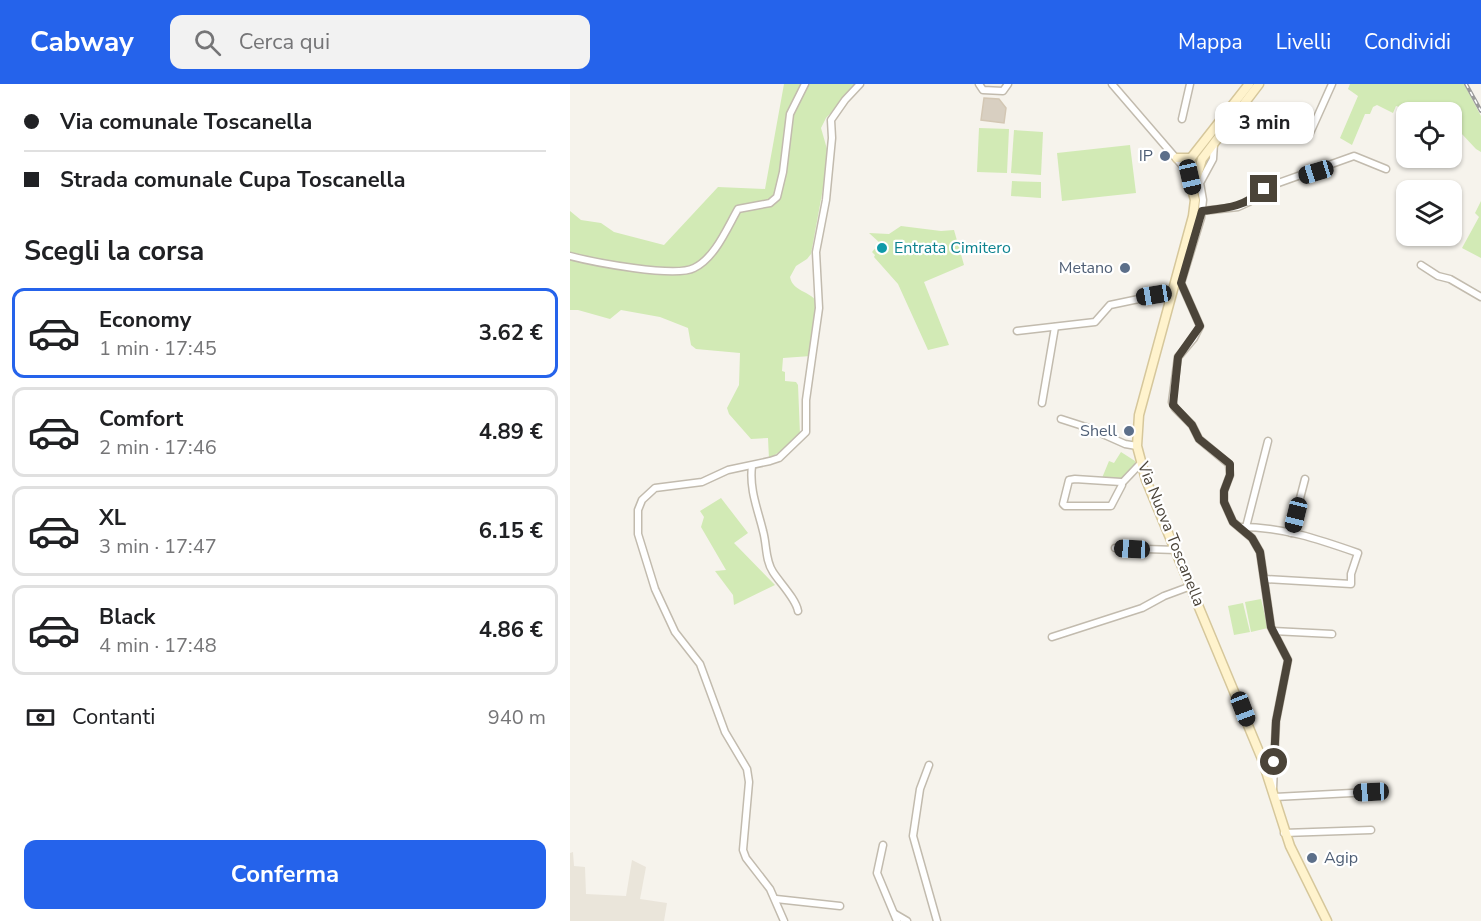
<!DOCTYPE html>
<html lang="it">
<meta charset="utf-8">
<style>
body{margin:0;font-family:"Nunito Sans",sans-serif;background:#f2f2f2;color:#202124;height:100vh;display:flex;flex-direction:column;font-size:22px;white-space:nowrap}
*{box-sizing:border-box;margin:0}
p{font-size:20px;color:#757577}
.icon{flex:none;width:33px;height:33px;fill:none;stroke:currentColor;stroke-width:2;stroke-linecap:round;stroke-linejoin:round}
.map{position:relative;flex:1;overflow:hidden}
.drawer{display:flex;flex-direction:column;background:#fff;width:570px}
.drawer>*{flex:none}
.guide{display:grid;align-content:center;height:132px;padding:0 24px;background:#fff}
.controls{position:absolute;left:826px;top:18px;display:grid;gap:12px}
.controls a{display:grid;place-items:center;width:66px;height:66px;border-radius:12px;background:#fff;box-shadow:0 2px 4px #0004;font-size:30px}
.end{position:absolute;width:27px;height:27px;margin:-14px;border:8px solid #4b4439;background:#fff;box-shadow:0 0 0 3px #fff}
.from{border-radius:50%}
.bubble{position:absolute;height:42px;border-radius:12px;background:#fff;box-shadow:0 2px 4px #0004;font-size:20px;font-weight:700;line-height:42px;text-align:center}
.car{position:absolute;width:18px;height:36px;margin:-18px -9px;border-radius:8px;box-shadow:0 0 4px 2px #0007;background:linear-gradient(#222 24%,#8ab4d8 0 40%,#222 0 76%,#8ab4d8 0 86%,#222 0)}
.guide b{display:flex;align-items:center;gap:21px;height:57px;font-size:22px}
.guide b+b{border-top:2px solid #e0e0e0}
.guide i{width:15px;height:15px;background:#202124}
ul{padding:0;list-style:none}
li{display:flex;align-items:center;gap:18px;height:90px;margin:0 12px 9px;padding:0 12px;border:3px solid #e0e0e0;border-radius:12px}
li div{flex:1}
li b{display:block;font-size:22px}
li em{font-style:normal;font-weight:700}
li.on{border-color:#2563eb}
li>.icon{width:54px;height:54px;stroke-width:1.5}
h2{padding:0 24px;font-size:27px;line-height:72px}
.pay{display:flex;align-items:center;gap:15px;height:66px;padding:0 24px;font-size:22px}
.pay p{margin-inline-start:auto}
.button{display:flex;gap:12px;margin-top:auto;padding:12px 24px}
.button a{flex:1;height:69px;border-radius:12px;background:#2563eb;color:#fff;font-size:24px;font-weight:700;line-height:69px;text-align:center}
header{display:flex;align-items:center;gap:36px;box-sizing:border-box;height:84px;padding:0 30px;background:#2563eb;color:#fff}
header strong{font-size:28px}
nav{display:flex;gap:33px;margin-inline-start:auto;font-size:21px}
.search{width:420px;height:54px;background:#f2f2f2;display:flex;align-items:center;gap:15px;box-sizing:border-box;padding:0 21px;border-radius:12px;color:#757577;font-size:22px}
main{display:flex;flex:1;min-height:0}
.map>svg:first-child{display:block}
.residential{fill:#eae5da}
.green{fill:#d2eab5}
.building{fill:#d8cfc1;stroke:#d3c7b4;stroke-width:1.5}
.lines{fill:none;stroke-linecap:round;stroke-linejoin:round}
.street-casing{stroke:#c2bbae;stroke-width:9}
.secondary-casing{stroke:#d6c79b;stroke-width:11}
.street{stroke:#fff;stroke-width:6}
.secondary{stroke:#fff3cd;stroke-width:8}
.rail-casing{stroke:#9a9a9a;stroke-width:4}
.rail{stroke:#fff;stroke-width:1.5;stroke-dasharray:4.5;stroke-linecap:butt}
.route{stroke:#4b4439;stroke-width:8}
.service-dot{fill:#5c6f8a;stroke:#fff;stroke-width:2}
.culture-dot{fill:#0f9aa8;stroke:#fff;stroke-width:2}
.labels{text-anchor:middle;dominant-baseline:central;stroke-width:4.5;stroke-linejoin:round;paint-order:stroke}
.service-label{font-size:16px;fill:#4e5e75;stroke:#fff;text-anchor:end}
.culture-label{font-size:16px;fill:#0d838f;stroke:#fff;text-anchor:start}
.street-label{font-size:16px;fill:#4b4439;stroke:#fff}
</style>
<header>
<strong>Cabway</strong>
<div class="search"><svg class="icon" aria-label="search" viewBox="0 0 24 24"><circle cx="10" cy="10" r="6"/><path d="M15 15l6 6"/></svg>Cerca qui</div>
<nav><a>Mappa</a><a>Livelli</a><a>Condividi</a></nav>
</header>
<main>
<section class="drawer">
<div class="guide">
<b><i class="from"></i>Via comunale Toscanella</b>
<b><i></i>Strada comunale Cupa Toscanella</b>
</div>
<h2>Scegli la corsa</h2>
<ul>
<li class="on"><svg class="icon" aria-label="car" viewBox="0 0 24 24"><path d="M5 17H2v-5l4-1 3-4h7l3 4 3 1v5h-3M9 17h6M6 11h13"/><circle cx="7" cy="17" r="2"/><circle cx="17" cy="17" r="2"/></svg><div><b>Economy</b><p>1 min · 17:45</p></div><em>3.62 €</em></li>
<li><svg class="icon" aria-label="car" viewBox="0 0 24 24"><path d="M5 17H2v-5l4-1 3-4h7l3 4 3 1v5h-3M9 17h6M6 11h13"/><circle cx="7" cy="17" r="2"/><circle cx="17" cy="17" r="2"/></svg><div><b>Comfort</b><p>2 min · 17:46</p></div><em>4.89 €</em></li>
<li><svg class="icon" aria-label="car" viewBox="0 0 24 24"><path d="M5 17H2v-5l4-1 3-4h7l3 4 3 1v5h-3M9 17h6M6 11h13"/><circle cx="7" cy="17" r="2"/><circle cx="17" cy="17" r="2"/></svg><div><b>XL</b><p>3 min · 17:47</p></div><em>6.15 €</em></li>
<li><svg class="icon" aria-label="car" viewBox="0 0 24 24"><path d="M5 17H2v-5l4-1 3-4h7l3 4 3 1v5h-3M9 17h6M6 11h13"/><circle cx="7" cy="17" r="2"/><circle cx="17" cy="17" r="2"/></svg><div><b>Black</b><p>4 min · 17:48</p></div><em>4.86 €</em></li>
</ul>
<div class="pay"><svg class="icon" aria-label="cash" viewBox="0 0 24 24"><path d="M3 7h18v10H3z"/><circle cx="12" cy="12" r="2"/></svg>Contanti<p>940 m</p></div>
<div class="button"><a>Conferma</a></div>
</section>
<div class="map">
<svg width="911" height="837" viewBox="0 0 911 837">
<rect width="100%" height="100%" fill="#f6f3ec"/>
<path class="residential" d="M3,768L4,782L15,783L16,810L56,812L62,776L76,783L70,815L97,819L94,837H0V769Z"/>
<g class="green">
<path d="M214,0H288L256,34L251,44L257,65L256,88L241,170L237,175L226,182L220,193C223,208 239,206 247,218L241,272L213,274L212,287L215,288V297L226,298L228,301L230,350L228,355L199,375L198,354L181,355L159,330L157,324L169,301L170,269L126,265L121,261L118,244L90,233L51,226L40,235L8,226H0V127L11,136L31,139L44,148L94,161L148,103L195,105Z"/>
<path d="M780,0H894L911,32V68L906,65L891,49H882V28H846L826,22L823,29L807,21L803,23L800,30H795L782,61L770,54L788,12L778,5Z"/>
<path d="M409,44L439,45L437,89L407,88Z"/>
<path d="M444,46L473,48L471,91L441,89Z"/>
<path d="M560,61L566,109L492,117L487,69Z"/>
<path d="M442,97L471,98V114L441,112Z"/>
<path d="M911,117V174L892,164L909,133L905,129Z"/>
<path d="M331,142L371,147L384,146L394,181L354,198L379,261L358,266L328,200L304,173L305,171L302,168L310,159L299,149L319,150Z"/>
<path d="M551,368L565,377L566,381L552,396L532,394L539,377L544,379Z"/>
<path d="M151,414L178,449L164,459L205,501L164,521L163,511L145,487L156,486L131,443L134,433L130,427Z"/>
<path d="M691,515L698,544L681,548L675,518Z"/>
<path d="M673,519L680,548L664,551L658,522Z"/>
</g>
<path class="building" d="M414,14L429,15L436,24L434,39L411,36Z"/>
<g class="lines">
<defs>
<g id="street">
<path d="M409,0L413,6L433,7L438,0"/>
<path d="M542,0L617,87"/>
<path d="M612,35L620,0"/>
<path d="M716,46L740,49L762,0"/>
<path d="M644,59L643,75L630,99L633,116L631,134L611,199L630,242L624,254L608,273L602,318L605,324L622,341L629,355L659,380L660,391L654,407V418L663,438L682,454L690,468L701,543L718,576L706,637L703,705"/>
<path d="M632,127L668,123L679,118L700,102L784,72L816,85"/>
<path d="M0,172C23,178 105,194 124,184C145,174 157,144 168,125L200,119L207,113L213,88L220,30L235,0"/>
<path d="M851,181L868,192L880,195L911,213"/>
<path d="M447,247L525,238L540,221L602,208"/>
<path d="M472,319L485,243"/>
<path d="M491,335L519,344L555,360L567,362"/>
<path d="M182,382C179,405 188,426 193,447C197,461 195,476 203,488C210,499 226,515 228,527"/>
<path d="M505,395L551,398L552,401L541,422H495L493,420L499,396Z"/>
<path d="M552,399L570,380"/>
<path d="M670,443C713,443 748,455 788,469L781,490V500L695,495"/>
<path d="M676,443L698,357"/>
<path d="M721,449L735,395"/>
<path d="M545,464L606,466"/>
<path d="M703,547L762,550"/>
<path d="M482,553L572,524L594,512L621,502"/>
<path d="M359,681L350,705L343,752L367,837"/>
<path d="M705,713L801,708"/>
<path d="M714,749L801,746"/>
<path d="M313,761L307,789L327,837"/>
<path d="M206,815L270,822"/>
<path d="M325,830L337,837"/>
<path d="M214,837L200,805L176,774L173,766L179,698L177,685L155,648L130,580L105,548L85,505L68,450V426L72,416L85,404L132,398L158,386L200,377L209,374L236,348V316L249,224L246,168L256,116L262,54L261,36L275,16L290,0"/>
</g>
<g id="secondary">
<path d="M607,74H621"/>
<path d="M617,87L625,116L623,132L569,331L567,362L576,396L692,675L720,762L757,837"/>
<path d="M617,87L621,74L679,0"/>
<path d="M624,102L632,75L689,0"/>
</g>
</defs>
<use href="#street" class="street-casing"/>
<use href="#secondary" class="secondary-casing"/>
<use href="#street" class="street"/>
<use href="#secondary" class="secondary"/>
<defs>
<path id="rail" d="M896,0L911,27"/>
</defs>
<use href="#rail" class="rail-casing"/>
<use href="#rail" class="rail"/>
</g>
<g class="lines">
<path class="route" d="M694,105C675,123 657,124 632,127L611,199L630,242L608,273L603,321L622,341L629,355L660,380V391L654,407V418L663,438L682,454L690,468L701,543L718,576L706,637L704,678"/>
</g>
<g class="service-dot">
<circle cx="595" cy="72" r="6"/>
<circle cx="555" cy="184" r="6"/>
<circle cx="559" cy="347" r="6"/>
<circle cx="742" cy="774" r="6"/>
</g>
<circle class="culture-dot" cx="312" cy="164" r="6"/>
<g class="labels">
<g class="service-label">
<text x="583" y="72">IP</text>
<text x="543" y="184">Metano</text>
<text x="547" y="347">Shell</text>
<text x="754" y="774" text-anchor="start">Agip</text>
</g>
<g class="culture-label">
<text x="324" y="164">Entrata Cimitero</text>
</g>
<g class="street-label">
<text transform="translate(601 450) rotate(68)">Via Nuova Toscanella</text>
</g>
</g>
</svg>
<div class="controls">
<a><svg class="icon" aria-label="locate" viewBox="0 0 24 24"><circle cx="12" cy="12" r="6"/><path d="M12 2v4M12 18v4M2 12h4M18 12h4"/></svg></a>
<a><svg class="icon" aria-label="layers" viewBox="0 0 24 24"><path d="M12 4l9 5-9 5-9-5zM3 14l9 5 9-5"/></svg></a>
</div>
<i class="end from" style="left:704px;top:678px"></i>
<i class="end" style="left:694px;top:105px"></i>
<div class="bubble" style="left:645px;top:18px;width:99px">3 min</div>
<i class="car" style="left:746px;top:88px;rotate:253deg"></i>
<i class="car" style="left:620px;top:93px;rotate:167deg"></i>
<i class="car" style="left:584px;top:211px;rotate:261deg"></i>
<i class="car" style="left:726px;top:431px;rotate:194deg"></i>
<i class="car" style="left:562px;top:465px;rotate:273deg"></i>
<i class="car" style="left:673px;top:625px;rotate:159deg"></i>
<i class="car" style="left:801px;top:708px;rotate:267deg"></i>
</div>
</main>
